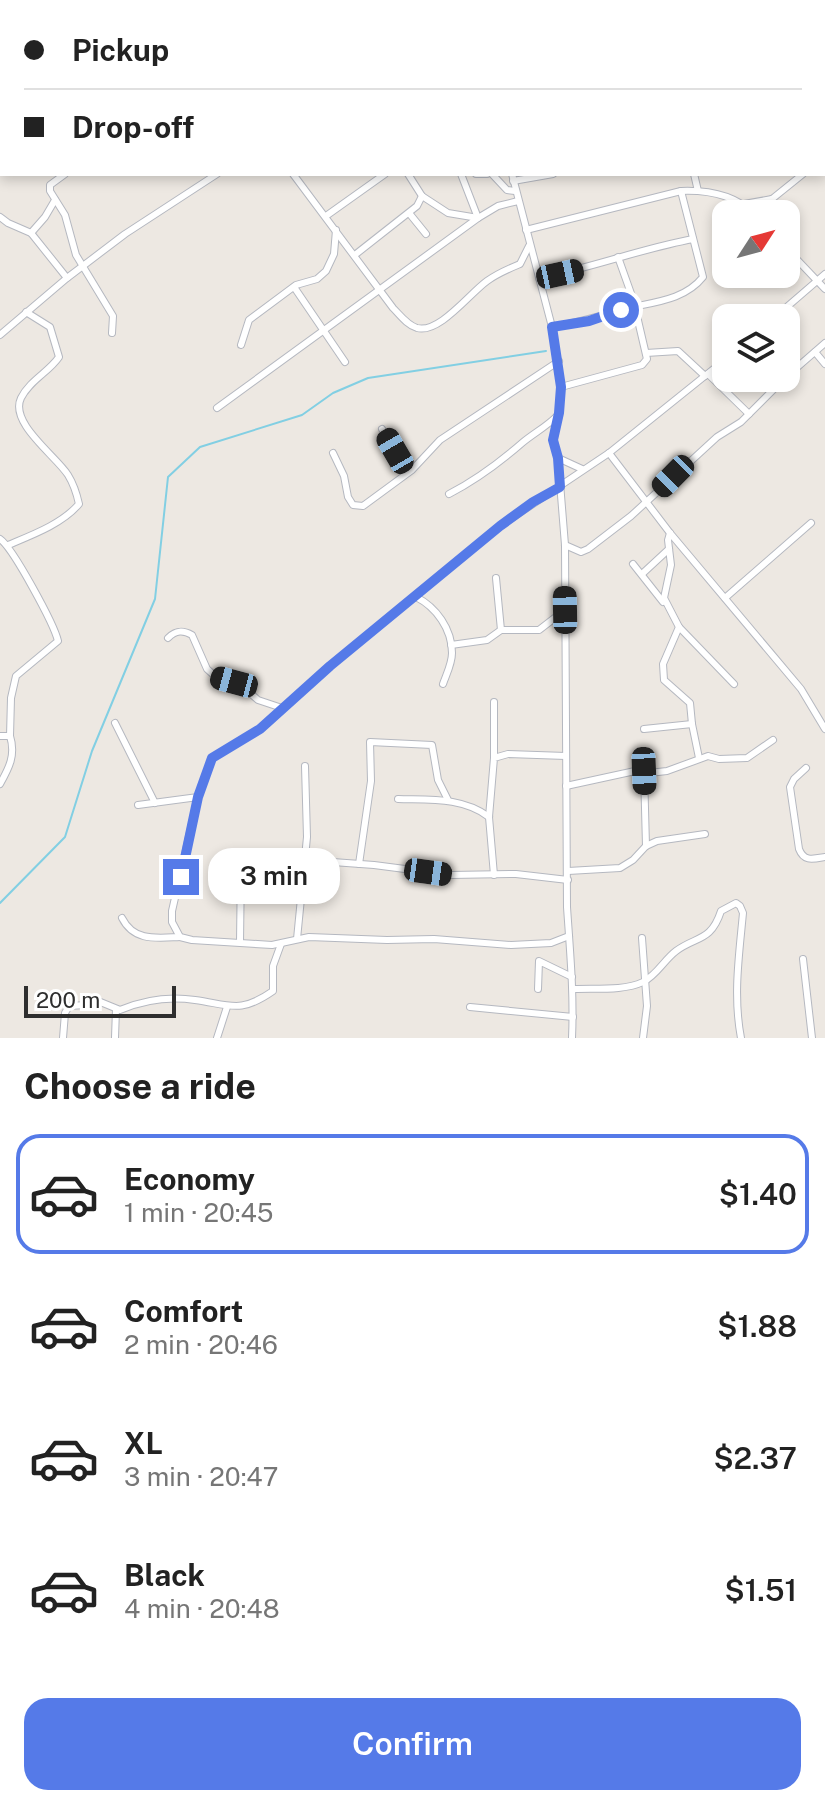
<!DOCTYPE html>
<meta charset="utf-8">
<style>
body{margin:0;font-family:"Public Sans",sans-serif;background:#f6f6f6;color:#222;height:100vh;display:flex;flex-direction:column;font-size:30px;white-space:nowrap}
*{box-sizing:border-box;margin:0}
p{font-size:26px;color:#767676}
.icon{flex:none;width:44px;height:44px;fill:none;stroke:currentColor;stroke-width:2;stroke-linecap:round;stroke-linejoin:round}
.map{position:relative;height:1038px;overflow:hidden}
.drawer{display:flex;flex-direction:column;background:#fff;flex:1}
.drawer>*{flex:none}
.guide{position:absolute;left:0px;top:0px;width:826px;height:176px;box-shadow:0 4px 12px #0003;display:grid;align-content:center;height:176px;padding:0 24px;background:#fff}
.needle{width:52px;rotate:54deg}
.buttons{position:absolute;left:712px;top:200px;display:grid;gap:16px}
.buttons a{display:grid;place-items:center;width:88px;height:88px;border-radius:16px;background:#fff;box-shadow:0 4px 12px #0003;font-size:40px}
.scale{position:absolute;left:24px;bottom:20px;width:152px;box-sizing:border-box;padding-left:8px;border:4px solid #2e2e2e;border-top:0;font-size:22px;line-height:28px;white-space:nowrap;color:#2e2e2e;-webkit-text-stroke:6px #fff;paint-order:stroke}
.end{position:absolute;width:36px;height:36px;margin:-18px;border:10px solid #557ae8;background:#fff;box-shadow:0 0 0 4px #fff}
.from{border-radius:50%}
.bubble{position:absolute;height:56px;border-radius:24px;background:#fff;box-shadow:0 4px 12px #0003;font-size:26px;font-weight:600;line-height:56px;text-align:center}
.car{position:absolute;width:24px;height:48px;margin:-24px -12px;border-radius:10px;box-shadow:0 0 6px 2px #0007;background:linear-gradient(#222 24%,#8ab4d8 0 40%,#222 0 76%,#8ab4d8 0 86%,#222 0)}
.guide b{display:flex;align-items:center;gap:28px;height:76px;font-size:30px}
.guide b+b{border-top:2px solid #e0e0e0}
.guide i{width:20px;height:20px;background:#222}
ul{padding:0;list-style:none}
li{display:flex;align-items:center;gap:24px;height:120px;margin:0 16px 12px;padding:0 8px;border:4px solid transparent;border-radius:24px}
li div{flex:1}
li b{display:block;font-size:30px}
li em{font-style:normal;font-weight:600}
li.current{border-color:#557ae8}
li>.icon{width:72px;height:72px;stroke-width:1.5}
h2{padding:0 24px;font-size:36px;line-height:96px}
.action{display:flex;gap:16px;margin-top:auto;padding:16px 24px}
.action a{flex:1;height:92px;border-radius:24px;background:#557ae8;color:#fff;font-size:32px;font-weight:600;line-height:92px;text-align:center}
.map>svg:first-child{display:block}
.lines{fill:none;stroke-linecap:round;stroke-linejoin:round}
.stream{stroke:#82cfe3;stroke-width:2}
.minor-casing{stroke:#b5b8c0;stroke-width:8}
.minor{stroke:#fff;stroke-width:6}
.route{stroke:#557ae8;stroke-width:10}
</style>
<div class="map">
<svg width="825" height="1038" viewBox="0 0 825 1038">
<rect width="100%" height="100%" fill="#ede8e2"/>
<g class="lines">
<path class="stream" d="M0,903L65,837L92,751L155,599L168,477L200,447L302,415L333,393L368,378L546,351"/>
<defs>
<g id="minor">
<path d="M181,0L182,2"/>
<path d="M341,0L343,2"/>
<path d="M470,0L471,2"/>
<path d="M790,0L791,2"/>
<path d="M50,2L52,0"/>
<path d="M239,2L242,0"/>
<path d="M301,2L303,0"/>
<path d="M425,2L426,0"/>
<path d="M563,2L572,0"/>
<path d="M0,72L2,70"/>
<path d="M824,78L825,79"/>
<path d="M824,110L825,111"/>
<path d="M0,145L2,143"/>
<path d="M824,157L825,156"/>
<path d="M65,174L50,185V191L65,215L76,255L113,316L112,333"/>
<path d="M293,174L393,308C400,315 407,325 417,328C439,334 469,294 487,281C498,273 508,269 520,264L529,246"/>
<path d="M408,174L422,196L448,213L478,218L498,206L518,201"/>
<path d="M476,174H487"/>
<path d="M492,174L507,190L515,191"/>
<path d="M512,174L552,327L561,387L559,413L553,440L558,458L565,545L567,907C570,951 574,994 572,1038"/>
<path d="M694,174L698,191"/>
<path d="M513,181L553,174"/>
<path d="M744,204L772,199L803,174"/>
<path d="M409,213L426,234"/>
<path d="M768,214L772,199"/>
<path d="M326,216L385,174"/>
<path d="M0,217L8,223L31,233L67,278"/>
<path d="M526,230L681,191C707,190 735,195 754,214"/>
<path d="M31,233L45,217L55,200"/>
<path d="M786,248L825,289"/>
<path d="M356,254L417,206L422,196"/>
<path d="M539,278C591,268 640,249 693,239"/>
<path d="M294,287L345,362"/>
<path d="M774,318L825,274"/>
<path d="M552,327C577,323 600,316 624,309C652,302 684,301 703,277L681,191"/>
<path d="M0,335L67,278L125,234L217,174"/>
<path d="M241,345L249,320L296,285L317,279L326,271L334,254L336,230"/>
<path d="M815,352L825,364"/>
<path d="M646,353L678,351L705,376"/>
<path d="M708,374L749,414"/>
<path d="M786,377L825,343"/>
<path d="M561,387L642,365L647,359L633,299L618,257"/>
<path d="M217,408L478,218L461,174"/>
<path d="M382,429L407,473"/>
<path d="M333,453L344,476L348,497L353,505L363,506L412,470L440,440L559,361"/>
<path d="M609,453L670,533L801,689L825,729"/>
<path d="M558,458L582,469"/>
<path d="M449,494C476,480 499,463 522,443C534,433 546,427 557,416"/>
<path d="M670,533L668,540L671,565L664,598L679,627L663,664L664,680L690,703L692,724L699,758"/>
<path d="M0,539C13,548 54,624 58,641L16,676L11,698L10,736"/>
<path d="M8,545C32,535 62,524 79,504C77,495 73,483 68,475C56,456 9,423 21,398C30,380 49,372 59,357L50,327L26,312"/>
<path d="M565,545L581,552L588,549L631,516L717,437L741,422L785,378"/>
<path d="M633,564L663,602"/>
<path d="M642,574L669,549"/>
<path d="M496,578L501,630"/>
<path d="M416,597C436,607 452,629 452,653C452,664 446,675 443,684"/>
<path d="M725,598L811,523"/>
<path d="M679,627L734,684"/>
<path d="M168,638C176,630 183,630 192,635L207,669L216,677L242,686L258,700L282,708"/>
<path d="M451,645L487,640L501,630H539L565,610"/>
<path d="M115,723L155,803"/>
<path d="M644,729L692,724"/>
<path d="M0,736H10C16,755 9,768 0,784"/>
<path d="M494,758V702"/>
<path d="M806,768L794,779L790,787L799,849C804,862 813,859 825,857"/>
<path d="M644,771L646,846"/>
<path d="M566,786L635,771L649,773L667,771L708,756L719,759L747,758L773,740"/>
<path d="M398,799C429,800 463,797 489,817"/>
<path d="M138,805L198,797"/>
<path d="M305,860L374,865L451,875L516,874L568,880"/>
<path d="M359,864L371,781L370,742L432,745L438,780L448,800"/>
<path d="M568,871L620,868L633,860L646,846L657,841L705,834"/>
<path d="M494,875L489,817L494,758L508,754L566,756"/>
<path d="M122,918C134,942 157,938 180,937"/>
<path d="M569,936L551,943L511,945L434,939L387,940L309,937L272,945L192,940L180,937L172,922V911L198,797L212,758L260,729L330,666L500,526L609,453L726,359"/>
<path d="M642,938L647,1006L643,1038"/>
<path d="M297,939L307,837L305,766"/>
<path d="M240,942L241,865"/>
<path d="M803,959L812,1038"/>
<path d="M538,989L539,961L572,977"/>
<path d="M574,989C595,988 624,991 643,982C657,975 664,960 676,951C696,936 711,942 721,911L736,903L740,906L743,913C739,956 733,996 741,1038"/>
<path d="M470,1007L573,1017"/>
<path d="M63,1038L65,1013L69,1006L86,1005L98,1001L120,1010C144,1000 168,996 195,1000C231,1005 240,1014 273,991V966L281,944"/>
<path d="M115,1038L116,1009"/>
<path d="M217,1038L227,1007"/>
</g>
</defs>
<use href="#minor" class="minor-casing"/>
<use href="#minor" class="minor"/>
</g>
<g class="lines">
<path class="route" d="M181,877L198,797L212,758L260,729L330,666L500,526L533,502L560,487L558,458L553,440L559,413L561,387L552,327L589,321L621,310"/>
</g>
</svg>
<div class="buttons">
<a><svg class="needle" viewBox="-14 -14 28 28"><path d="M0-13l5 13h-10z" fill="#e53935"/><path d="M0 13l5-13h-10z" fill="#767676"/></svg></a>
<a><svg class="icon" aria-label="layers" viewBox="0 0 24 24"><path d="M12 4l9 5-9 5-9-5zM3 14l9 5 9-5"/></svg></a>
</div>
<div class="scale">200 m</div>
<i class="end from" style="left:621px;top:310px"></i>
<i class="end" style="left:181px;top:877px"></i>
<div class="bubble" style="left:208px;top:848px;width:132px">3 min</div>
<i class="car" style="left:560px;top:274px;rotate:78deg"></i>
<i class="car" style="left:395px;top:451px;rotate:330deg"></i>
<i class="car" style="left:673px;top:476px;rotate:225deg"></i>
<i class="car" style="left:565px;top:610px;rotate:359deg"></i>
<i class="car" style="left:234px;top:682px;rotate:285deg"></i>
<i class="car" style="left:644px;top:771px;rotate:178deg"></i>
<i class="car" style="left:428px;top:872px;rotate:98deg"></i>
<div class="guide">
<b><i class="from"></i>Pickup</b>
<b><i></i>Drop-off</b>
</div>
</div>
<section class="drawer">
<h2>Choose a ride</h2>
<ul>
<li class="current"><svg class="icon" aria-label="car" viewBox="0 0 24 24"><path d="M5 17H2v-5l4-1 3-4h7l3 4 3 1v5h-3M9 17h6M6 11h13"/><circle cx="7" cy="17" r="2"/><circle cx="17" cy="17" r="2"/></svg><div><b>Economy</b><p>1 min · 20:45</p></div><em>$1.40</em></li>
<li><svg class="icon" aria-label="car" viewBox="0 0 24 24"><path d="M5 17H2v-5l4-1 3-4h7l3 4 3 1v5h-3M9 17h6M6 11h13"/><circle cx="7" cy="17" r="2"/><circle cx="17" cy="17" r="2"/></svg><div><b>Comfort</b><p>2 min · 20:46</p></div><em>$1.88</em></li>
<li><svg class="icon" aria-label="car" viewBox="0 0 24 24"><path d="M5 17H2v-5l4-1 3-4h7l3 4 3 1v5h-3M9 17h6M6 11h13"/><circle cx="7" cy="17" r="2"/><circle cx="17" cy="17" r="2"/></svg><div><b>XL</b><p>3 min · 20:47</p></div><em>$2.37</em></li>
<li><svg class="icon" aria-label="car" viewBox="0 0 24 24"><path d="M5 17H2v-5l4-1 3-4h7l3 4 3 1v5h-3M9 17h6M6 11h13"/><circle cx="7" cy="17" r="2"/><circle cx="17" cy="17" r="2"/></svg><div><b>Black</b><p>4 min · 20:48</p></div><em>$1.51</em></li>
</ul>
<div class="action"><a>Confirm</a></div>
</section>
